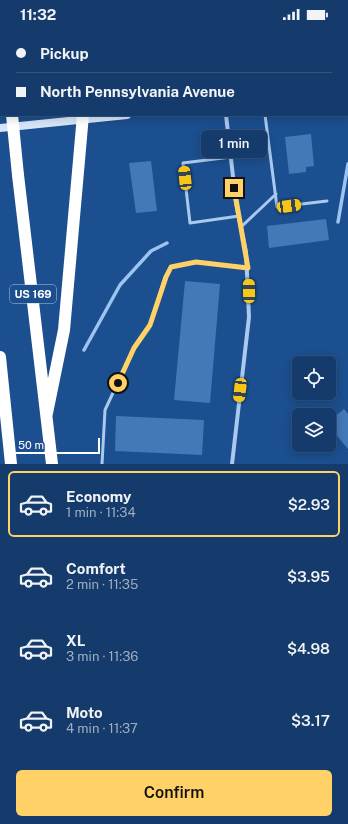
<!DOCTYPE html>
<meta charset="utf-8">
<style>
body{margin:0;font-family:"Public Sans",sans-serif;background:#214673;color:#f1f3f6;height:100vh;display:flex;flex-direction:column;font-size:15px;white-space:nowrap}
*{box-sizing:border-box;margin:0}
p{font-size:13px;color:#9dadc1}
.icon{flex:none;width:22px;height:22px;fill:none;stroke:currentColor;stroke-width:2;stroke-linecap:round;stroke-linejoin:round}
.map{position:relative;height:436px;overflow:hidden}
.side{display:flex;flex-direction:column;background:#143b6b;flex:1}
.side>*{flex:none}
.hud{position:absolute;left:0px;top:0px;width:348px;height:88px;box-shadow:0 2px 10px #0003,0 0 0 1px #33557e;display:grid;align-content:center;height:88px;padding:0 16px;background:#143b6b}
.fabs{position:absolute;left:292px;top:328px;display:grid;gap:8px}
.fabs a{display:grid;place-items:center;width:44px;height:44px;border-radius:6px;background:#143b6b;box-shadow:0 2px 10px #0003,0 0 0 1px #33557e;font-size:20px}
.scale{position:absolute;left:12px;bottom:10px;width:88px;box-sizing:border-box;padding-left:4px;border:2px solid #fff;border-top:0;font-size:11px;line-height:14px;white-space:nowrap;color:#fff;-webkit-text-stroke:3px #1b4f8f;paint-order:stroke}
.end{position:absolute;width:18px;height:18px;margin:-9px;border:5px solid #ffd166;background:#111;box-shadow:0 0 0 2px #111}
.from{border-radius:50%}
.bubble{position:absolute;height:28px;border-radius:6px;background:#143b6b;box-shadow:0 2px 10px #0003,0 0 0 1px #33557e;font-size:13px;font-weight:600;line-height:28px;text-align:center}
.car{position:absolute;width:12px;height:24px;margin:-12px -6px;border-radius:5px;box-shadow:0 0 3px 1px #0007;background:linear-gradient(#f5c518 24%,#345 0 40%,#f5c518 0 76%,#345 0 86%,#f5c518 0)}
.hud b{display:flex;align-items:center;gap:14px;height:38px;font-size:15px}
.hud b+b{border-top:1px solid #33557e}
.hud i{width:10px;height:10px;background:#f1f3f6}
ul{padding:7px 0 0;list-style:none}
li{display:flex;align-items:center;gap:12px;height:66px;margin:0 8px 6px;padding:0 8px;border:2px solid transparent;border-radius:6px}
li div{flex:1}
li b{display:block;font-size:15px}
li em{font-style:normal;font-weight:600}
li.on{border-color:#ffd166}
li>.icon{width:36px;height:36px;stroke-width:1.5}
.primary-button{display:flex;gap:8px;margin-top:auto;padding:8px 16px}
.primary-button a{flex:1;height:46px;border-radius:6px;background:#ffd166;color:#111;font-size:16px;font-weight:600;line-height:46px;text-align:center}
.status{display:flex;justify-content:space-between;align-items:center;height:28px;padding:0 20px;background:#143b6b;direction:ltr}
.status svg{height:11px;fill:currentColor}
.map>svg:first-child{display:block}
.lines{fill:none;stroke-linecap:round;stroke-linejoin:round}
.stream{stroke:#9cc4f0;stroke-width:3.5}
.building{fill:#4478b7}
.lane{stroke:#a9c9ee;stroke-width:3}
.street{stroke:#a9c9ee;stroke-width:4}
.secondary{stroke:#d6e6fa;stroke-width:8}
.highway{stroke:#fff;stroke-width:12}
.highway-bridge{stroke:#fff;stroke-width:12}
.route{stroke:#ffd166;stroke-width:5}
.labels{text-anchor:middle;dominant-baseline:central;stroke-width:3.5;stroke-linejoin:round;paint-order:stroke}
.shield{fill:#1b4f8f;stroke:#bbcadd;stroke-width:1}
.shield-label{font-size:11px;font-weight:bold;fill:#fff}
</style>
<div class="status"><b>11:32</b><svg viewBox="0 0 49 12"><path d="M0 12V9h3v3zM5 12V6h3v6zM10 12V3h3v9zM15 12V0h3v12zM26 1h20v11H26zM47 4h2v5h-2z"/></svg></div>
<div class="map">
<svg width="348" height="436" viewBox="0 0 348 436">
<rect width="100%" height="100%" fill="#1b4f8f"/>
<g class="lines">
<g class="stream">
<path d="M338,194L348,136"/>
<path d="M84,322L120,257L151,223L167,215"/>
</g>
</g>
<g class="building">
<path d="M311,106L314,138L306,139V144L289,146L285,109Z"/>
<path d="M151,133L157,183L136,185L129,135Z"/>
<path d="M326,191L329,212L269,220L267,198Z"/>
<path d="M185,253L220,256L210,375L174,372Z"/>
<path d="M344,381L348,386V421L329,398V393Z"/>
<path d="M116,388L204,392L202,427L115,423Z"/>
</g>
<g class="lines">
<g class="lane">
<path d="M183,0V1"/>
<path d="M291,0V1"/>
<path d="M338,0V1"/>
<path d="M276,1L277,0"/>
<path d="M265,87L277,179L327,173"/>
<path d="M231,129L183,135L190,195L239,188"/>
<path d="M241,199L276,166"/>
<path d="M102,436L105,382L134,320L150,297L165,249L171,239L196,234L248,240"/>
</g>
<path class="street" d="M226,87L236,175L246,224L249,289L232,436"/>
<g class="secondary">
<path d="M347,62H348"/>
<path d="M0,100L127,87"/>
</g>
<g class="highway">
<path d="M2,0L3,1"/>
<path d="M75,0V1"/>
<path d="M18,147L52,436"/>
<path d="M0,329L11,436"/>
<path d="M47,385L64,302L83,87"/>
</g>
<path class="highway-bridge" d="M12,87L18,147"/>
</g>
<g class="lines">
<path class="route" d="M118,355L134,320L150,297L166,249L171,239L196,234L248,240L234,160"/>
</g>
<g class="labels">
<rect class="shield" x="10" y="257" width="46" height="18" rx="3"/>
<g class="shield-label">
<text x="33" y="266">US 169</text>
</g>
</g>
</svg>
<div class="fabs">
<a><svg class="icon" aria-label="locate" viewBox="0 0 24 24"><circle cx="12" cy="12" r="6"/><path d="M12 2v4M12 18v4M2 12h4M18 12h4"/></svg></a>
<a><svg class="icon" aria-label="layers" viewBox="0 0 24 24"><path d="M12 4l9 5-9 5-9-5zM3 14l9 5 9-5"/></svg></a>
</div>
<div class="scale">50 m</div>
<i class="end from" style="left:118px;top:355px"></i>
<i class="end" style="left:234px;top:160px"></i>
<div class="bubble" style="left:201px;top:102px;width:66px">1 min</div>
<i class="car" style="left:185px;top:150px;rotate:354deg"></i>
<i class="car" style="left:289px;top:178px;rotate:82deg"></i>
<i class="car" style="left:249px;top:263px;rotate:359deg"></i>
<i class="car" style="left:240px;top:362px;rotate:187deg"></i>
<div class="hud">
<b><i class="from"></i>Pickup</b>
<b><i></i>North Pennsylvania Avenue</b>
</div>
</div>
<section class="side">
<ul>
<li class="on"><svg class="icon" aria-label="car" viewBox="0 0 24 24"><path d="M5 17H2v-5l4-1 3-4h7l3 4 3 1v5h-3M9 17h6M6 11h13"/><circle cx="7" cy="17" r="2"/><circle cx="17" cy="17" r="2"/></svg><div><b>Economy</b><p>1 min · 11:34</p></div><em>$2.93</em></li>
<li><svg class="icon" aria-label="car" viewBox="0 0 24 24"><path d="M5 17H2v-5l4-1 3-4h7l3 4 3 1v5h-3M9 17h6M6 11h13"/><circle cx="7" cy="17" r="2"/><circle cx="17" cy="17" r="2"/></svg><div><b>Comfort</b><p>2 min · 11:35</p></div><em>$3.95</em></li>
<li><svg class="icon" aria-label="car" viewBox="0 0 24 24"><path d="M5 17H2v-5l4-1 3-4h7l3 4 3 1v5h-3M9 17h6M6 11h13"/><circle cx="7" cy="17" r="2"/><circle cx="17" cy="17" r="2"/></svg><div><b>XL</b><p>3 min · 11:36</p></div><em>$4.98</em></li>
<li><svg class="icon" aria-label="car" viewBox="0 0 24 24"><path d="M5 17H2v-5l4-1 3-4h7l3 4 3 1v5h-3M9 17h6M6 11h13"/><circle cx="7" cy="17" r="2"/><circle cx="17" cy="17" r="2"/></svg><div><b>Moto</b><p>4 min · 11:37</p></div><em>$3.17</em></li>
</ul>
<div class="primary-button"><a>Confirm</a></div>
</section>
